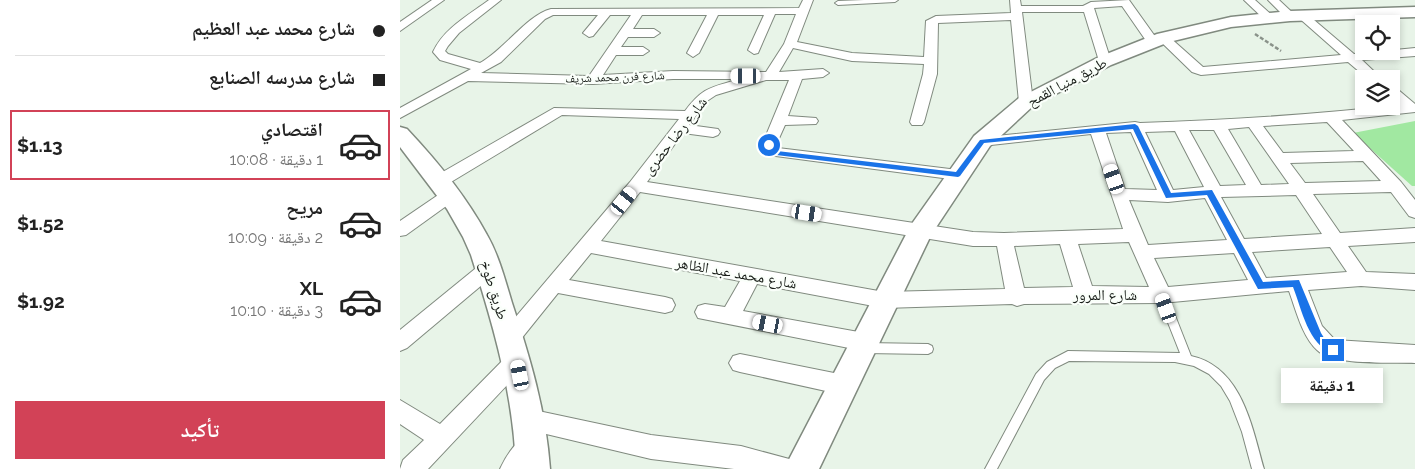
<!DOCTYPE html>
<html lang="ar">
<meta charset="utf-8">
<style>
body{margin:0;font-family:Raleway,"Noto Naskh Arabic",sans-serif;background:#f6f6f6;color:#222;direction:rtl;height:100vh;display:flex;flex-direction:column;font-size:19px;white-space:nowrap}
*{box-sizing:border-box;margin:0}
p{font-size:16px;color:#767676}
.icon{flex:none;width:28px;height:28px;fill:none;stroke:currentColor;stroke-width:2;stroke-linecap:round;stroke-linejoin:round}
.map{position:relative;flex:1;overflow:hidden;direction:ltr}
.drawer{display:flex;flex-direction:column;background:#fff;width:400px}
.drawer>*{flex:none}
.top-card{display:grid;align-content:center;height:110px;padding:0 15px;background:#fff}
.fabs{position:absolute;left:955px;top:15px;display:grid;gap:10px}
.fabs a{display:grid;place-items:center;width:45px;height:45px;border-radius:0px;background:#fff;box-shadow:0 2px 8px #0003;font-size:25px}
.end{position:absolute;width:22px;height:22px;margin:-11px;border:6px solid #1a73e8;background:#fff;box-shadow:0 0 0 2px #fff}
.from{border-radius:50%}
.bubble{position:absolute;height:35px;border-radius:0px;background:#fff;box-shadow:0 2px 8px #0003;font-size:16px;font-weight:700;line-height:35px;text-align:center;direction:rtl}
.car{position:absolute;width:15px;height:30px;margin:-15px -8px;border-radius:6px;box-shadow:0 0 4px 1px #0007;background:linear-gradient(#fff 24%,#345 0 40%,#fff 0 76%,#345 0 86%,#fff 0)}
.top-card b{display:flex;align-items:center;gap:18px;height:48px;font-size:19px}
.top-card b+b{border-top:1px solid #e0e0e0}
.top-card i{width:12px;height:12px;background:#222}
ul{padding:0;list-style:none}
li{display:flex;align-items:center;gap:15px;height:70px;margin:0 10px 8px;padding:0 5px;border:2px solid transparent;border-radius:0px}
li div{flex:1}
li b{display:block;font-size:19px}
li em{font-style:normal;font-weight:700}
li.on{border-color:#d24257}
li>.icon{width:45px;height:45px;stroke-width:1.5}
.cta{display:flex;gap:10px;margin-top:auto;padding:10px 15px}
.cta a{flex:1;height:58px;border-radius:0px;background:#d24257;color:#fff;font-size:20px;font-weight:700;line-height:58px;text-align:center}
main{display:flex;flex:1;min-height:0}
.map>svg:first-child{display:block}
.green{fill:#a1e8a1}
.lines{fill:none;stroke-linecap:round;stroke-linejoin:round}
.lane-casing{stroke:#808a7f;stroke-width:2}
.street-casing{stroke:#808a7f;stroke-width:2}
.secondary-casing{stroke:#808a7f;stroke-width:3}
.path{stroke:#8a928a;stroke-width:2.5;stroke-dasharray:4 2;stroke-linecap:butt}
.lane{fill:#fff;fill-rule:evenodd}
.street{fill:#fff;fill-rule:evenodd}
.secondary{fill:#fff;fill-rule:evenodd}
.route{fill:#1a73e8}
.labels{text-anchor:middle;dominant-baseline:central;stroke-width:4.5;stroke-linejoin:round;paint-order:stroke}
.far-street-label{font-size:12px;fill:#171c17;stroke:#fafffa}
.street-label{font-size:15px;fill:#171c17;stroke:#fafffa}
</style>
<main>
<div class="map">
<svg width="1015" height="469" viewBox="0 0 1015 469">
<rect width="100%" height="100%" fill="#e8f4e8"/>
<path class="green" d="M1015,121V186H1012L953,133Z"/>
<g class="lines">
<defs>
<g id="lane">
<path d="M464,0H498L495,2L438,5L435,3L438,1Z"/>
<path d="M762,291L765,292L767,295L791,356C842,367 852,427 864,469H852L842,432L830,401L821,386L809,374L794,366L775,362L669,361L655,368L644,380L597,469H585L636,374L647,362L668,351L780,353L757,295L759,292Z"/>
<path d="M465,343L528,344L532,346L533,349L532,352L528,354L465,353L461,351L460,348L461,345Z"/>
</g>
<g id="street">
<path d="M32,0H44L0,31V22Z"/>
<path d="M89,0H101L59,33L48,46L45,51L48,54L80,63C104,50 127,15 151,9L399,8L403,0H413L397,42L452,53L524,57L526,21L536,16L611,13L610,0H620L621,6H683L691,2L729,0L759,42L753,46L749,45L722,6L694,8L711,61L705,65L699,61L684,12H622L633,102L626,106L619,102L611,20L538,23L537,74L524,122L522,125H512L510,122L523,74L524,64L452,61L393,48L379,72L423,69L429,73L423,77L402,79L388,116L416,118L418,121L416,124L385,125L376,145L378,148L558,170L564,171L566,175L564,179L558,180L368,155L362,145L389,80H366L316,95L307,101L289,125L318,129L320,132L318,135L313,137L283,133L247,182L573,232L604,233L723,229L691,134L582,146L577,144L575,141L577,138L735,122L740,123C827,120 913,115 1000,105L991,98V87L996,88L1015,104V112L942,120L1001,182L1015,200V218L1009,216L991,192L913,194L940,233L1015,228V242L948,246L966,272L1015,274V290L961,286L908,290L922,326L935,340L1015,345V363C992,362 933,366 917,350C902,336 896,310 889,291L762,303L624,304L617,306L612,304L484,308L357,284L343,311L464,333L471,336L474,342L471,348L464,351L298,318L295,312L298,306L305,304L325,307L340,281L191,253L169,280L265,297L272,299L275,305L272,311L265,313L158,293L117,344L110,347L103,344L100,338L103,332L230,182L279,119L162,115L46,185L40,186L34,185L32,181L34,177L154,108L285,111C304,86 311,88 339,79H273L193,84L68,81L0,118V108L71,69L40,60L33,52C44,28 69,15 89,0ZM375,14H396L384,44L366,72L273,71L203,75L216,55H243L249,51L243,47H221L228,37H254L260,33L254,29H233L242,15H307L287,53L293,57L299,53L318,15H364L348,50L354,54L358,53ZM153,15H198L183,33L189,37L193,36L210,15H231L189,76L81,73L101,62L145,19ZM927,122L954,151L883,153L863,126ZM849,127L889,184L861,185L828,129ZM789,130H814L846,185L820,186ZM775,131L804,187L773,190L745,132ZM731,132L757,190L725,189L706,133ZM963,161L981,181L905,183L890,163ZM240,192L573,246H597L605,289L484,292L201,241ZM896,195L922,234L844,239L821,197ZM805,198L827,240L748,245L729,200L768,202ZM729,242L749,287L692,286L678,244ZM660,244L673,287L624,288L614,246ZM930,247L947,272L866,278L852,252ZM834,253L848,280L768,287L754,258Z"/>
<path d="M844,0H855L875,18L873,20H865Z"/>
<path d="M868,0H879L896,16L894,18H886Z"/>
<path d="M903,13L907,14L954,54L1015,48V56L962,60L982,79H968L948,62L801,75L792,72L757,38L763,34L767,35L803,67L941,55L899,18L897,16L899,14Z"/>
<path d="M50,189L56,191L58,195L56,199L6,235L0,236V221L44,191Z"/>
<path d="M88,262L95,264L97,269L95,274L7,348L0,351V330L81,264Z"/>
<path d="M117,351L124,353L128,360L124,367L28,469H0L3,460L24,440L0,424V400L40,424L110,353Z"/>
<path d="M340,354L444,375L452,378L455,385L452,392L444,395L340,372L333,370L329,363L333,356Z"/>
<path d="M129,409L251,435L341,446L393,460L396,469H334L251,459L121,428L118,420L121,412Z"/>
<path d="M130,434L138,438L142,446L138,454L127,469H100C106,456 116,440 130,434Z"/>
</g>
<g id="secondary">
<path d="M1015,7V17L890,21L831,27L769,42L711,65L633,106L590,146L531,235L419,469H384L511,225L574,136L619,98L699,57L757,34L831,17L890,11Z"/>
<path d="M0,127L7,129C38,162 66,196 87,235C99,256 105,280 112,303C130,358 146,411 150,469H116C114,396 93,324 71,255L63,237L47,209L0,147Z"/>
</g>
</defs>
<use href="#lane" class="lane-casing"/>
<use href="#street" class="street-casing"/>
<use href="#secondary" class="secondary-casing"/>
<path class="path" d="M855,34L881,51"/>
<use href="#lane" class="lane"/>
<use href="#street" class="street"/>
<use href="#secondary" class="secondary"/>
</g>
<path class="route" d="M735,124L738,126L771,193L812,190L863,282L899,280L921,333L926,341L937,347V353L933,354C908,344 902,310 893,287L858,289L807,195L766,198L733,129L584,143L560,176L558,177L376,155L368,152L366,145L372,144L373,149L377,151L556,172L580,140Z"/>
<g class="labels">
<g class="far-street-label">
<text transform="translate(215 77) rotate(-2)">شارع فرن محمد شريف</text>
</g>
<g class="street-label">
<text transform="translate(667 82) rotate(-28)">طريق منيا القمح</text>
<text transform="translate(275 136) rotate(-52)">شارع رضا حضرى</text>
<text transform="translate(336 273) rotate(10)">شارع محمد عبد الظاهر</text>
<text transform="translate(94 290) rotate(72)">طريق طوخ</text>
<text x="705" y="295">شارع المرور</text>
</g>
</g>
</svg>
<div class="fabs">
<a><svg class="icon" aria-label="locate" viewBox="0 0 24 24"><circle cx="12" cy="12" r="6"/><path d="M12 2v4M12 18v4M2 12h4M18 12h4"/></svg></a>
<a><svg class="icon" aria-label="layers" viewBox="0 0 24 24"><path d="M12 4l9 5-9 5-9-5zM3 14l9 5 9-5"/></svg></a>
</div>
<i class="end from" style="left:369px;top:145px"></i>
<i class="end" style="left:933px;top:350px"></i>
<div class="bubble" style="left:881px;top:368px;width:102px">1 دقيقة</div>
<i class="car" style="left:346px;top:76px;rotate:270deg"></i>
<i class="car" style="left:714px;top:179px;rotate:341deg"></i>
<i class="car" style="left:224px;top:201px;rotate:39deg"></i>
<i class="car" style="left:407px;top:213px;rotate:99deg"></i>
<i class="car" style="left:766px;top:308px;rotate:340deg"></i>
<i class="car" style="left:368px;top:324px;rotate:281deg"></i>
<i class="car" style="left:120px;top:375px;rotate:349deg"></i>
</div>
<section class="drawer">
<div class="top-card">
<b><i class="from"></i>شارع محمد عبد العظيم</b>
<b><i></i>شارع مدرسه الصنايع</b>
</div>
<ul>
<li class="on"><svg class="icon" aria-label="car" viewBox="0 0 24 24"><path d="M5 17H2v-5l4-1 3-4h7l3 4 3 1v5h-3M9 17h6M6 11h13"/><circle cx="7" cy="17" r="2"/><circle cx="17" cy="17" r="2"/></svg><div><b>اقتصادي</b><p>1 دقيقة · 10:08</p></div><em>$1.13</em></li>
<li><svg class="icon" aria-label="car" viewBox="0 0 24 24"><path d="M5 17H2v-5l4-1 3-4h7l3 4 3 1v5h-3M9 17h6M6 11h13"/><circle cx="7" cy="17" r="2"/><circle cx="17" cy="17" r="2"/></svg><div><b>مريح</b><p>2 دقيقة · 10:09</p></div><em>$1.52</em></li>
<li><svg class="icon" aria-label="car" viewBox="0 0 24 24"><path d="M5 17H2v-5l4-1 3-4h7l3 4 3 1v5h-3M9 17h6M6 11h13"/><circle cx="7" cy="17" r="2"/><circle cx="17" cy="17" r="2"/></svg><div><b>XL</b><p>3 دقيقة · 10:10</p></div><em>$1.92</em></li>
</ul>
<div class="cta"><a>تأكيد</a></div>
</section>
</main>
